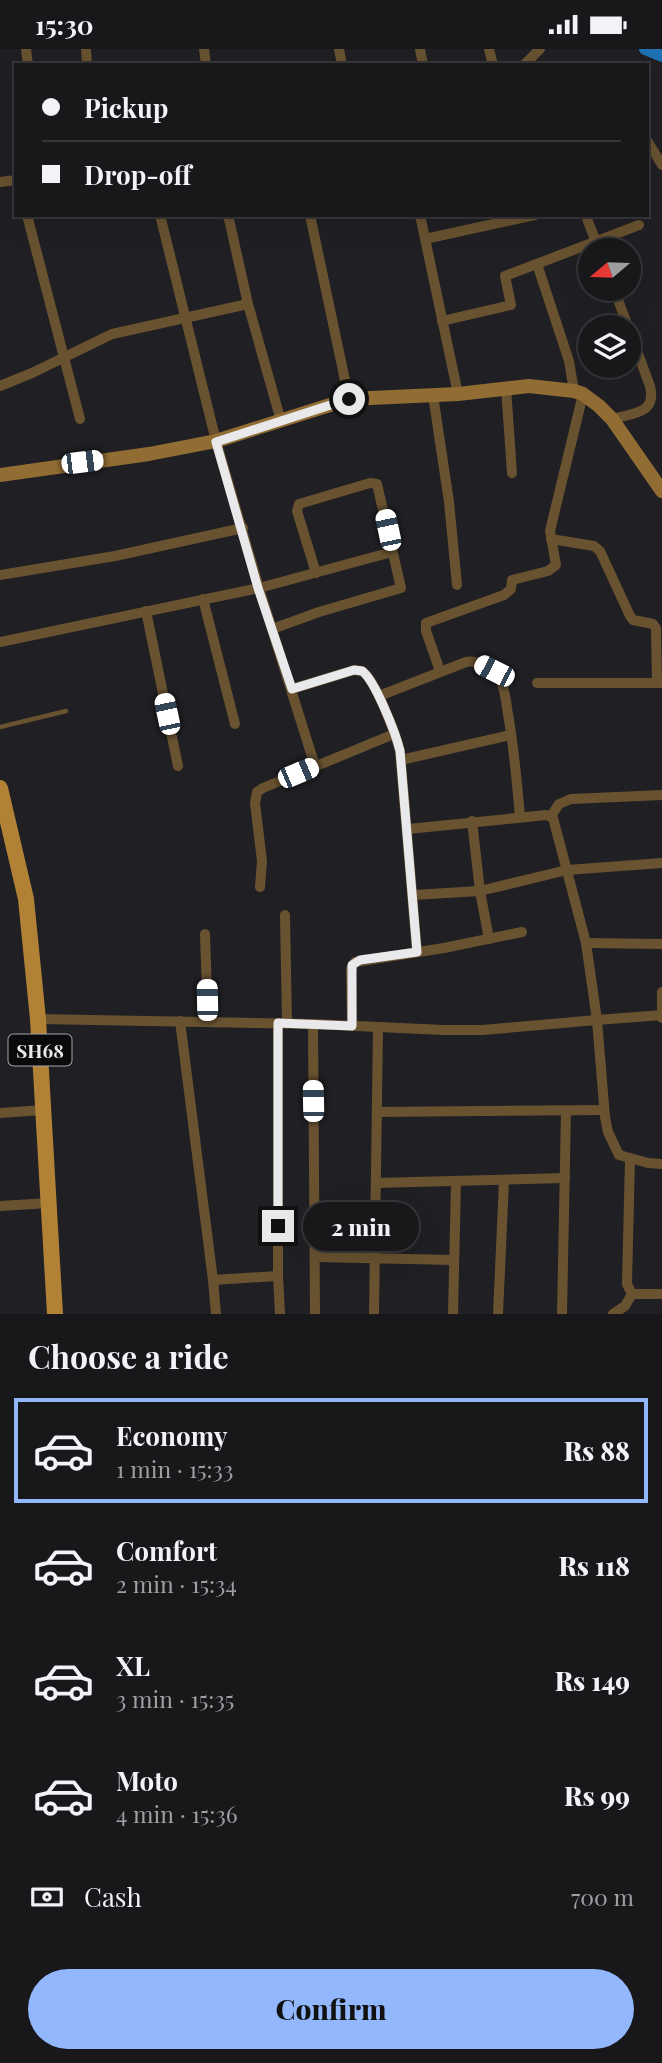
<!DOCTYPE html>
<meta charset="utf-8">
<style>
body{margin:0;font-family:"Playfair Display",serif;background:#252427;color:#f1f3f6;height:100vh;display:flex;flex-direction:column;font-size:26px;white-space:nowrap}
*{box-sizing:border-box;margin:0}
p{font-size:23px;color:#9f9fa2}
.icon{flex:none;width:38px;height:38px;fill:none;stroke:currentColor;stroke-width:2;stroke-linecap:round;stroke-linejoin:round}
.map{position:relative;height:1265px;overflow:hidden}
.sheet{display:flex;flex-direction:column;background:#18171a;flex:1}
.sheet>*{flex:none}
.hud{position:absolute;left:14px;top:14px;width:635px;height:154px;border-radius:0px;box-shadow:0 7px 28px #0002,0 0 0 2px #363639;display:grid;align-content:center;height:154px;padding:0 28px;background:#18171a}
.needle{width:46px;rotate:251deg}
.buttons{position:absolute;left:578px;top:189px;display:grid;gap:14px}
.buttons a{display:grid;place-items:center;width:63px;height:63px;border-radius:50%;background:#18171a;box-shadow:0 7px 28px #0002,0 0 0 2px #363639;font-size:35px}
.end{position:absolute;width:32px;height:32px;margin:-16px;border:9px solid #e9e8eb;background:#111;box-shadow:0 0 0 4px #111}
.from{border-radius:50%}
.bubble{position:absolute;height:49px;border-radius:24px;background:#18171a;box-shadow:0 7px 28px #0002,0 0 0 2px #363639;font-size:23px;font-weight:800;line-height:49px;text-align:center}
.car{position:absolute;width:21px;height:42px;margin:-21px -10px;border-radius:9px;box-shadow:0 0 5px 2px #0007;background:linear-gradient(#fff 24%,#345 0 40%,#fff 0 76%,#345 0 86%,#fff 0)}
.hud b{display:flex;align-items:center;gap:24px;height:66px;font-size:26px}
.hud b+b{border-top:2px solid #363639}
.hud i{width:18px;height:18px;background:#f1f3f6}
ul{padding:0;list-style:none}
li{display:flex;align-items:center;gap:21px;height:105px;margin:0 14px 10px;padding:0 14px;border:4px solid transparent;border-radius:0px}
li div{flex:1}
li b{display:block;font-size:26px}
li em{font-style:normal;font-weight:800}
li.active{border-color:#93b7fd}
li>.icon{width:63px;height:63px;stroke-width:1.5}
h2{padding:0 28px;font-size:32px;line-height:84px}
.pay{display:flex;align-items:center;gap:18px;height:77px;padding:0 28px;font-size:26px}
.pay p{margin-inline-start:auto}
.action{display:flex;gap:14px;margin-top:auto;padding:14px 28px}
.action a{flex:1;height:80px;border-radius:42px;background:#93b7fd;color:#111;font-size:28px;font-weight:800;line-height:80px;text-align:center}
.status{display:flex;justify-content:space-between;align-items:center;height:49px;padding:0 35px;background:#18171a;direction:ltr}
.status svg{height:19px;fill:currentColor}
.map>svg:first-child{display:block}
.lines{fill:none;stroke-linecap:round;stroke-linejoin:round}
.canal{stroke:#1e72b3;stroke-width:12}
.lane{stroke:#685230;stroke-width:4.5}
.street{stroke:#685230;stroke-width:10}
.secondary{stroke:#916d34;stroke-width:14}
.primary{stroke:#b18236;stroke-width:16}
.route{stroke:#e9e8eb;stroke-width:9}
.labels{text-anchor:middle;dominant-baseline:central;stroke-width:7;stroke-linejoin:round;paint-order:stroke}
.shield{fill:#0a090b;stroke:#a6a5a8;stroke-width:2}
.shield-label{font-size:19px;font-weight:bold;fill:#e9e8eb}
</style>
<div class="status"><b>15:30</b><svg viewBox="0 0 49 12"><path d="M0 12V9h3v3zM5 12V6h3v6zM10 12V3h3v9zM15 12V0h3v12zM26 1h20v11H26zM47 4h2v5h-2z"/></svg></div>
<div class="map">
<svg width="662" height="1265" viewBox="0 0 662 1265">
<rect width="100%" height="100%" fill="#201f23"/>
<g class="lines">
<path class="canal" d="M645,0L662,7"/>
<path class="lane" d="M0,678L66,662"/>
<g class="street">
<path d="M26,0L28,16"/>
<path d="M86,0L87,16"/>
<path d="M204,0L206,16"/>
<path d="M339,0L342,16"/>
<path d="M420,0L423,16"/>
<path d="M489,0L493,16"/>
<path d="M524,16L540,0"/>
<path d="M648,93L662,116"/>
<path d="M0,133L16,131"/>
<path d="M27,166L80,370"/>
<path d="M160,166L216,392L259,539L315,717"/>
<path d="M228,166L248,255L281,372"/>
<path d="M310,166L349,350"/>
<path d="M420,166L458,345"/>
<path d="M586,167L599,201"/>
<path d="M425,190L535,166"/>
<path d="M537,215L569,312L574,342"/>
<path d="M442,272L511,256L505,227L639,176"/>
<path d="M0,337L32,324L112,285L248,255"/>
<path d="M506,339L512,424"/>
<path d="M433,346L449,453L457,536"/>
<path d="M612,370C633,364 657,365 650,337L614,240"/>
<path d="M551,490L594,497L600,502L630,567L633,571L653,575L656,579L657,634"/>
<path d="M0,526L115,507L243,479"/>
<path d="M203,550L235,675"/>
<path d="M146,562L178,717"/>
<path d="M272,580L319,563L401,539L377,435L370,434L299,455L297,462L316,524"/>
<path d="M0,593L259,539L392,503"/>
<path d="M440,622L426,582V574L504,546L511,540L512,531L548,522L556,516L550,482L583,345"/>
<path d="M537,634H662"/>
<path d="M292,640L354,621L362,622C375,630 396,686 400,702L417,903"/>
<path d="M379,647L466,613C477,611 493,618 499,628C505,638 506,653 508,665C514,699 517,733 520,768"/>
<path d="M401,711L511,686"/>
<path d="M551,767L559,755L571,750L662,746"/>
<path d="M472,772L480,842L489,890"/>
<path d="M408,780L546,766L553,769L586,894L597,971L662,966"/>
<path d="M260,838L262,812L255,754L257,743L263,739L394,685"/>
<path d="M413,846L480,842L567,821L662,814"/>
<path d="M285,866L287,974"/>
<path d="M205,885L208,973"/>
<path d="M586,894L662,895"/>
<path d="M662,969V943"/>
<path d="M38,970L313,975L444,981H483L597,971L605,1068L608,1083L619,1106L648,1114L662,1115"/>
<path d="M180,972L213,1231L278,1227"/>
<path d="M278,974V1227L280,1265"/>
<path d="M313,975L315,1265"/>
<path d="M352,977L351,920L355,913L444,899L522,883"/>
<path d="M377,1063L604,1061"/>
<path d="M0,1064L44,1061"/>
<path d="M630,1109L627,1235L632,1245H662"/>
<path d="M376,1134L565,1129"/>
<path d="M0,1157L49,1154"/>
<path d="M315,1208L454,1211"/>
<path d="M213,1231L216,1265"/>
<path d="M374,1265L378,978"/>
<path d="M453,1265L456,1133"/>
<path d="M498,1265L504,1132"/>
<path d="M562,1265L566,1062"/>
<path d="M613,1265L625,1257L632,1245"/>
</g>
<path class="secondary" d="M0,426L149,405L216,392L349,350L458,345L529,337L574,342L583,345L599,357L612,370L662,442"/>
<path class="primary" d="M0,739L26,850L38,970L55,1265"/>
</g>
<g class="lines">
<path class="route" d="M278,1177V974L352,977V916L360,911L417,903L400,702C396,685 375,631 362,622L354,621L292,640L258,539L216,393L349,350"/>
</g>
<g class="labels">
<rect class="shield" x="8.5" y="985.5" width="63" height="31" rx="5"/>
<g class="shield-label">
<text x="40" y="1001">SH68</text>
</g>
</g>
</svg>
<div class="buttons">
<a><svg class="needle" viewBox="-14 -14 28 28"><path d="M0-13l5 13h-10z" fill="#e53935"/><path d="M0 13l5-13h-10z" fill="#9f9fa2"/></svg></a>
<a><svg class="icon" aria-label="layers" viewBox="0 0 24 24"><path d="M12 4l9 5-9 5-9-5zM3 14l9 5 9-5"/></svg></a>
</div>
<i class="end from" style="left:349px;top:350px"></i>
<i class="end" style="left:278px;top:1177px"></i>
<div class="bubble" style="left:303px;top:1153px;width:116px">2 min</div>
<i class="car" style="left:82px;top:413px;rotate:83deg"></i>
<i class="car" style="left:388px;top:481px;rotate:348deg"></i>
<i class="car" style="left:494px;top:622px;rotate:297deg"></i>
<i class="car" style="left:167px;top:665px;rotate:348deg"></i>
<i class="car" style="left:298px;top:724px;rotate:67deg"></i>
<i class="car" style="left:207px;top:951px;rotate:359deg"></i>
<i class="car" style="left:313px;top:1052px;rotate:359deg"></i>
<div class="hud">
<b><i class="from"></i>Pickup</b>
<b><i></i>Drop-off</b>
</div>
</div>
<section class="sheet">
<h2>Choose a ride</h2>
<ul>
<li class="active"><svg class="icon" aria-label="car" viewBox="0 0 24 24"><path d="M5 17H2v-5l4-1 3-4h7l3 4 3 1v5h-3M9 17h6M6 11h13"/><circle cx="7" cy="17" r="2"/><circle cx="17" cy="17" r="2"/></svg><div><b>Economy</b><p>1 min · 15:33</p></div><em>Rs 88</em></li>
<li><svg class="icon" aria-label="car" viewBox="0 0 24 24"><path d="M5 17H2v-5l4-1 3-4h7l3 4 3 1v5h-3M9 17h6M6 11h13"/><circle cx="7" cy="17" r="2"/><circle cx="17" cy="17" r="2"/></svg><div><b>Comfort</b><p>2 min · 15:34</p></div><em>Rs 118</em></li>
<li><svg class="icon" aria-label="car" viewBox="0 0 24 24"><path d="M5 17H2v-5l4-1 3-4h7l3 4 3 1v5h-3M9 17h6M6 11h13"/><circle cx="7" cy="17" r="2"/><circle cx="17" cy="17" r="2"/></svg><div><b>XL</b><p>3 min · 15:35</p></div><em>Rs 149</em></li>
<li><svg class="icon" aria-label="car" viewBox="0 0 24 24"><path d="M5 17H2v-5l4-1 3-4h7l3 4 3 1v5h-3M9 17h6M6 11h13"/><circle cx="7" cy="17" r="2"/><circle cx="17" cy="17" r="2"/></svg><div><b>Moto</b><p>4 min · 15:36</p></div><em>Rs 99</em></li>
</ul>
<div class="pay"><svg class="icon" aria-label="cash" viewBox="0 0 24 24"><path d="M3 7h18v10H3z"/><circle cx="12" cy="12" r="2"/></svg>Cash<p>700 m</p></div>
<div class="action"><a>Confirm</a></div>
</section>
